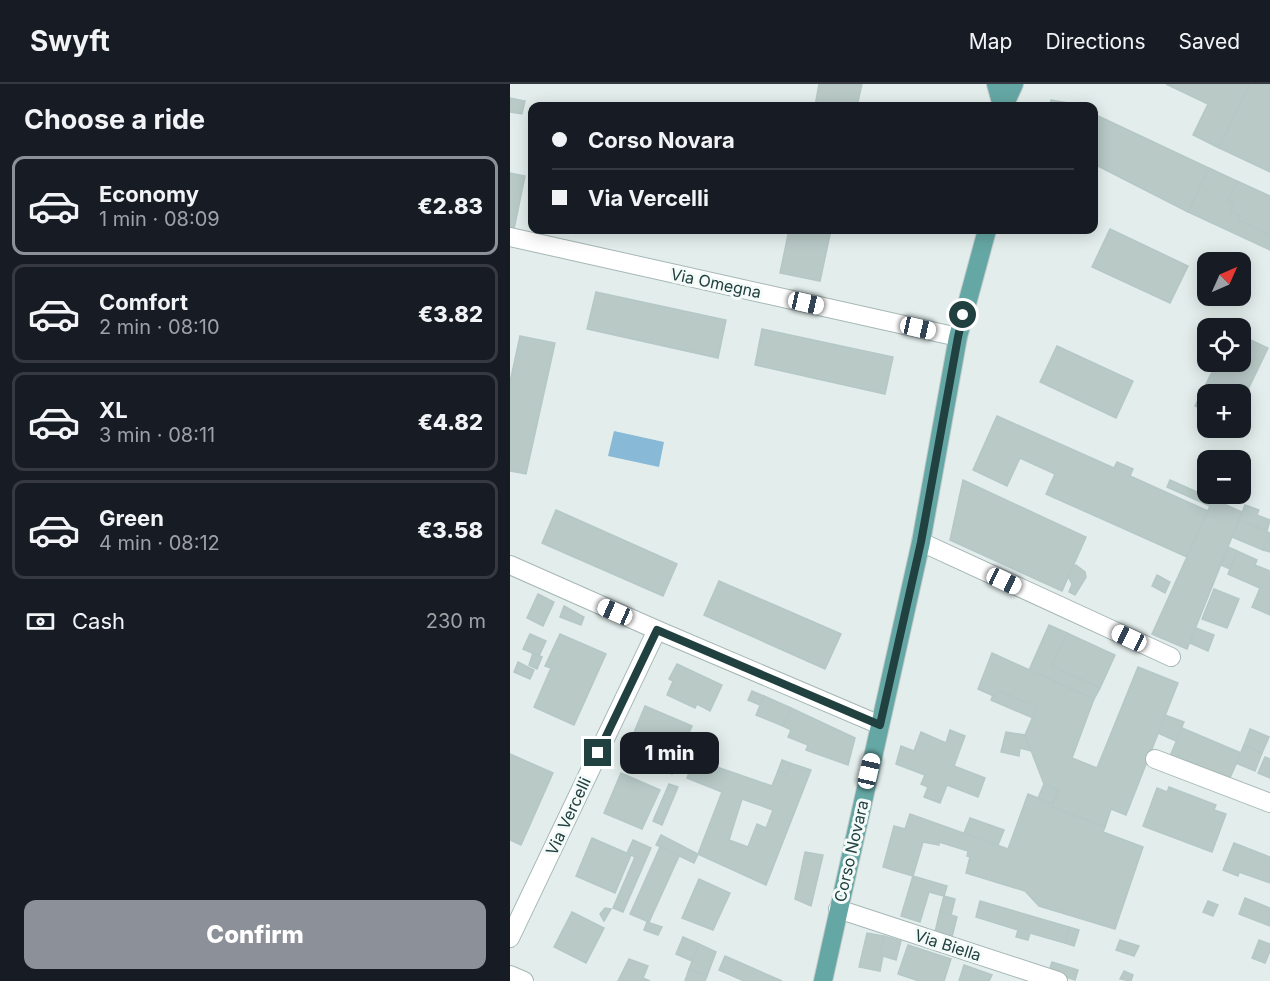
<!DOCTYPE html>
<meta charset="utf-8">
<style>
body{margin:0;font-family:Inter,sans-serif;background:#242831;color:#f1f3f6;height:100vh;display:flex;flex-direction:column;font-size:22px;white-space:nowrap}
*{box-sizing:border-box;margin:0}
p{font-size:20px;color:#9ea1a6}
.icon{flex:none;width:33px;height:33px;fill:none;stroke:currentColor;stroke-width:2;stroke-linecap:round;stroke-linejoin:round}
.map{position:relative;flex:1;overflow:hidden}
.side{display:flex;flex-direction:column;background:#171b24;width:510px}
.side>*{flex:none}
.banner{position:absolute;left:18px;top:18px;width:570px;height:132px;border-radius:12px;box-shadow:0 3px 15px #0003;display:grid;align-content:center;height:132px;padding:0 24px;background:#171b24}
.needle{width:39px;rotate:45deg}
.fabs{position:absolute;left:687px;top:168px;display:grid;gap:12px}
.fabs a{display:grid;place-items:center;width:54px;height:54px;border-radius:12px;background:#171b24;box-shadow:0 3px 15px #0003;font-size:30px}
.end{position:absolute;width:27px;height:27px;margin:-14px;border:8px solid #214140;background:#fff;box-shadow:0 0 0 3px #fff}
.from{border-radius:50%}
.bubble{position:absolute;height:42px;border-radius:12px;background:#171b24;box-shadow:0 3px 15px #0003;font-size:20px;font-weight:800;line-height:42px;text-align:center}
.car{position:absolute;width:18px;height:36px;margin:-18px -9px;border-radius:8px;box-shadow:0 0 4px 2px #0007;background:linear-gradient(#fff 24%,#345 0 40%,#fff 0 76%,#345 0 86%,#fff 0)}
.banner b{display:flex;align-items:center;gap:21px;height:57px;font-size:22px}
.banner b+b{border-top:2px solid #363941}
.banner i{width:15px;height:15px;background:#f1f3f6}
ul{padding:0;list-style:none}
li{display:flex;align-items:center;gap:18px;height:99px;margin:0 12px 9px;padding:0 12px;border:3px solid #363941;border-radius:12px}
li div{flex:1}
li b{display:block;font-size:22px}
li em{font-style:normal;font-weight:800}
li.on{border-color:#8c9099}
li>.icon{width:54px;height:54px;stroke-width:1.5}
h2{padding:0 24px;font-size:27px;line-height:72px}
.pay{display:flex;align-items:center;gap:15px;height:66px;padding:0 24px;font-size:22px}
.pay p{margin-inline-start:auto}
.action{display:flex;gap:12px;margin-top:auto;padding:12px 24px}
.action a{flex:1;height:69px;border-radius:12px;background:#8c9099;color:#fff;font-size:24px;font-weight:800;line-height:69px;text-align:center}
header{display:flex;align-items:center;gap:36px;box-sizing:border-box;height:84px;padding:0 30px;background:#171b24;border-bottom:2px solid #363941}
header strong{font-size:28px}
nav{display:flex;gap:33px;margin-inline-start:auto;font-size:21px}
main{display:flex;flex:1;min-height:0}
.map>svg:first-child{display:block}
.water{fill:#88bad7}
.building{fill:#b8c9c6;stroke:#b5c8c5;stroke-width:1.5;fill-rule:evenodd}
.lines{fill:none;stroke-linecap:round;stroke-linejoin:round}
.minor-casing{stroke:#a5b7b5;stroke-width:20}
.major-casing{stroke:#c1caca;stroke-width:20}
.minor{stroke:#fff;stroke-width:18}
.major{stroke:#65a7a4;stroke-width:18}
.route{stroke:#214140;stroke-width:8}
.labels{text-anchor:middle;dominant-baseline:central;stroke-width:6;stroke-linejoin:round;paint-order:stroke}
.street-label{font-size:16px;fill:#214140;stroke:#f4faf8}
</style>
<header>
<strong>Swyft</strong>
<nav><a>Map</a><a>Directions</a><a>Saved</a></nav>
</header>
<main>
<section class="side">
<h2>Choose a ride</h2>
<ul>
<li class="on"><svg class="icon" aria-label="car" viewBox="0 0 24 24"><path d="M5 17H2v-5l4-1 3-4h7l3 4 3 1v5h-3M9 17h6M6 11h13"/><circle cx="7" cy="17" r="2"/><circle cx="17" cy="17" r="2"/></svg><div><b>Economy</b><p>1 min · 08:09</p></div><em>€2.83</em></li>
<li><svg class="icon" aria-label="car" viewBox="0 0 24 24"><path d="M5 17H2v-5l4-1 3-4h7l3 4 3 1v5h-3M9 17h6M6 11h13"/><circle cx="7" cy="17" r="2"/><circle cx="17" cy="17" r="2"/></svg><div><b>Comfort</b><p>2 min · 08:10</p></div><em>€3.82</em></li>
<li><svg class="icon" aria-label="car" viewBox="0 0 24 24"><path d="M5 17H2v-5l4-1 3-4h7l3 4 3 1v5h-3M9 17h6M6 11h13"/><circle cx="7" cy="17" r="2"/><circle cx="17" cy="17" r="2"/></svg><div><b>XL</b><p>3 min · 08:11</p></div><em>€4.82</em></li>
<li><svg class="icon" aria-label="car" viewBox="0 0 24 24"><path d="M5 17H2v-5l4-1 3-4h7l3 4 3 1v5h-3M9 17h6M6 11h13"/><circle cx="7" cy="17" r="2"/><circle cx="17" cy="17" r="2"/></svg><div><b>Green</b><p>4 min · 08:12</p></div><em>€3.58</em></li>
</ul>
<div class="pay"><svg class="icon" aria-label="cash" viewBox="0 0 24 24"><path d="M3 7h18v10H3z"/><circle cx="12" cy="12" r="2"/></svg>Cash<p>230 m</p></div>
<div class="action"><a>Confirm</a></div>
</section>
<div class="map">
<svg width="760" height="897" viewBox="0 0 760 897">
<rect width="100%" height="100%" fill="#e3eeec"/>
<path class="water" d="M104,347L154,358L149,383L98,372Z"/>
<g class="building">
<path d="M309,0H352L347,22H305Z"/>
<path d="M656,0H740L709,64L683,51L698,20Z"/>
<path d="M740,0H760V88L709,64Z"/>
<path d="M0,14L15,17L12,30L0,28Z"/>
<path d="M541,16L575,22H540Z"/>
<path d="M584,30L699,84L678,128L584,80Z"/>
<path d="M699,84L727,97L718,116L724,119L721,127L730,131L728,136L760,151V166L678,128Z"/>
<path d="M0,89L15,92L4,145L0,144Z"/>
<path d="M727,97L760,112V151L728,136L730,131L721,127L724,119L718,116Z"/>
<path d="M600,145L678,182L660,219L582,183Z"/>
<path d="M279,146H321L310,197L270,189Z"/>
<path d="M86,208L216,236L208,274L77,245Z"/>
<path d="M252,245L383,273L375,310L245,281Z"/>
<path d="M730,251L758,264L730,322V310H698V328L685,322L707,278H730Z"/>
<path d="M10,252L45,259L16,390L0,387V298Z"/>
<path d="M547,262L623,297L606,334L530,298Z"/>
<path d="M487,332L604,384L607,378L623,385L620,392L698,427L677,473L536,410L545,390L510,374L497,402L463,386Z"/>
<path d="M453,396L576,453L552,507L440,456Z"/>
<path d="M660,396L732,428L677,565L642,550L700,422L657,403Z"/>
<path d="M735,421L749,426L747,431L760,436L757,447L729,436Z"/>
<path d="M46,426L167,480L153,512L32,459Z"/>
<path d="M729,436L760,449L753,466L722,453Z"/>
<path d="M760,449V468L753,466Z"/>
<path d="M718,463L727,467L720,485L711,481Z"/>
<path d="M727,467L747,476L745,481L760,487V531L742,523L750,504L718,490Z"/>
<path d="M566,481L575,488L576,493L565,511L559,508L562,500L558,492L563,482Z"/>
<path d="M647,491L660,498L655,509L642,502Z"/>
<path d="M209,497L331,550L315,585L194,531Z"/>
<path d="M704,505L729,515L717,544L692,535Z"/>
<path d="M28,510L44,518L33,542L17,534Z"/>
<path d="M54,522L74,533L71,541L50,533Z"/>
<path d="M539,541L557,549L542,582L590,604L584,615L519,586Z"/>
<path d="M686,544L704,551L698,567L680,559Z"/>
<path d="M557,549L605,571L590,604L542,582Z"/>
<path d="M20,550L36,557L29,572L13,565Z"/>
<path d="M50,550L96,570L64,641L24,623L41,584L35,582Z"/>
<path d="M23,569L32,573L27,585L19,581Z"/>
<path d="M482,569L584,615L562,674L587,684L628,583L668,599L616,731L601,725L595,743L542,723L548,706L534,700L515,651L527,623L489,607L486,613L468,605Z"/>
<path d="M8,578L24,586L20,595L4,588Z"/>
<path d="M167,580L212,601L200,627L187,620L185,624L157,611L163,597L159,595Z"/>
<path d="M242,607L254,612L250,621L238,616Z"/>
<path d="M489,607L527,623L523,634L481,616L483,611L486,613Z"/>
<path d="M254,612L281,624L273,642L246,631Z"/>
<path d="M135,622L182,642L162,690L115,670Z"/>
<path d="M281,624L345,654L338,681L296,666L298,661L278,653L281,646L273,642Z"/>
<path d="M655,631L674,638L666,657L648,649Z"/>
<path d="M672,644L731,669L719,696L660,672Z"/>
<path d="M740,645L759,653L752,669L734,661Z"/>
<path d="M440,646L455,652L444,682L475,694L468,713L437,701L430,719L414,713L418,703L411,700L415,691L386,680L391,662L404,667L411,648L436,659Z"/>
<path d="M496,648L515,651L521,667L510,664L509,672L491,668Z"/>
<path d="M734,661L752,669L745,687L726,679Z"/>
<path d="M171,669L181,673L174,688L165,684Z"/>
<path d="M0,670L43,689L11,761L0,756Z"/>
<path d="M755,673L760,675V694L748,689Z"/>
<path d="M184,675L262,702L268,687L277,690L280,679L301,686L256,801L188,770L212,708L177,694ZM232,715L263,726L256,744L247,740L238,763L219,756Z"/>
<path d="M272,676L280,679L277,690L268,687Z"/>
<path d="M111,689L150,706L132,745L94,729Z"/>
<path d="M159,700L168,703L152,741L143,737Z"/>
<path d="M534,700L548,706L543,720L528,714Z"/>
<path d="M659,703L706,721L704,726L716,730L702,768L633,742L647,704L657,708Z"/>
<path d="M518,710L543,720L542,723L595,743L593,748L633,763L605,845L529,822L515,807L456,789L460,773L457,772L458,767L429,758V761L413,758L403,792L373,783L384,742L395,745L400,730L498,765Z"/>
<path d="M460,734L494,746L488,761L454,749Z"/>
<path d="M151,751L188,770L184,779L146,761Z"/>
<path d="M82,754L121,771L105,809L66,792Z"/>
<path d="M123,756L141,764L113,828L103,824L125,773L117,769Z"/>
<path d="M724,759L760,773V799L729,788L728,792L713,786Z"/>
<path d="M150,763L169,772L139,838L120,830Z"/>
<path d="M295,768L313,771L301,822L285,815Z"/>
<path d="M403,792L437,802L434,812L419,808L410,838L391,832Z"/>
<path d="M189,795L220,809L203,846L172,834Z"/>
<path d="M434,812L445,815L441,831L430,827Z"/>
<path d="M735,814L760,824V842L729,830Z"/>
<path d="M470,817L559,843L555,859L520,849L518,856L506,853L508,846L466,833Z"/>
<path d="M698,817L708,821L703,832L693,828Z"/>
<path d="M95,824L101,825L94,837L90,830Z"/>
<path d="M430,827L447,833L442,853L425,848Z"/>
<path d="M62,828L94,844L76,879L44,863Z"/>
<path d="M137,838L152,843L148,851L134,846Z"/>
<path d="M559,843L569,846L564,862L555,859Z"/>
<path d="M357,849L374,852L370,871L373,872L370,887L349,883Z"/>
<path d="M374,852L391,857L386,876L370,871Z"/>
<path d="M173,853L189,860L182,877L166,870Z"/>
<path d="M610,856L629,862L624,872L606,866Z"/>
<path d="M749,856L760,860V867L755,879L742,874Z"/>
<path d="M189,860L206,868L197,892L179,885Z"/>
<path d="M398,861L441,875L434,897H409L388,890Z"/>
<path d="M215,872L272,897H234L209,886Z"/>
<path d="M119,875L138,882L133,894L140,897H108Z"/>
<path d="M542,878L568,886L565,896L539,887Z"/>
<path d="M454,881L482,891L479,897H449Z"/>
<path d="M179,885L197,892L195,897H175Z"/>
<path d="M614,887L623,891L621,897L610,895Z"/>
</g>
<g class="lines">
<defs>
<g id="minor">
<path d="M0,153L448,253"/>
<path d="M411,458L661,573"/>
<path d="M0,481L147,546L370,641"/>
<path d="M645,675L760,719"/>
<path d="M328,825L548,897"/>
<path d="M0,854L147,546"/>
<path d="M0,891L14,897"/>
</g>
<g id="major">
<path d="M486,0L492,22"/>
<path d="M494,22L504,0"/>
<path d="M313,897L411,458L448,253L477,146"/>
</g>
</defs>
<use href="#minor" class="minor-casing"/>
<use href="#major" class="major-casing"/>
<use href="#minor" class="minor"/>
<use href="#major" class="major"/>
</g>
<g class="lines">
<path class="route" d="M88,669L147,546L370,641L411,458L448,253L453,231"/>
</g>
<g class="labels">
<g class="street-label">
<text transform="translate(206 199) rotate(12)">Via Omegna</text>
<text transform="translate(58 732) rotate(-65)">Via Vercelli</text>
<text transform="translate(341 767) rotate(-77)">Corso Novara</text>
<text transform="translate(438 861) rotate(18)">Via Biella</text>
</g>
</g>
</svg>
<div class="fabs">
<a><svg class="needle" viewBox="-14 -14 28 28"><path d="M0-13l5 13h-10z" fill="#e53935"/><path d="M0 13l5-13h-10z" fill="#9ea1a6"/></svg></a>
<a><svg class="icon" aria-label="locate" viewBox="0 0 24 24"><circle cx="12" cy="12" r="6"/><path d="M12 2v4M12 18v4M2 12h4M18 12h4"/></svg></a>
<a>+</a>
<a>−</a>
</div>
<i class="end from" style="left:453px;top:231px"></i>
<i class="end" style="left:88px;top:669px"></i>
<div class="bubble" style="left:110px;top:648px;width:99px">1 min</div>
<i class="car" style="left:296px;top:219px;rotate:103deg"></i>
<i class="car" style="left:408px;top:244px;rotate:103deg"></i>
<i class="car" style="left:494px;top:497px;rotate:115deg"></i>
<i class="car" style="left:105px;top:528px;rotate:294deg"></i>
<i class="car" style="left:619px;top:554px;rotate:295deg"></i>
<i class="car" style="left:359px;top:687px;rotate:13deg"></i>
<div class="banner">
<b><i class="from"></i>Corso Novara</b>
<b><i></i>Via Vercelli</b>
</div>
</div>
</main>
